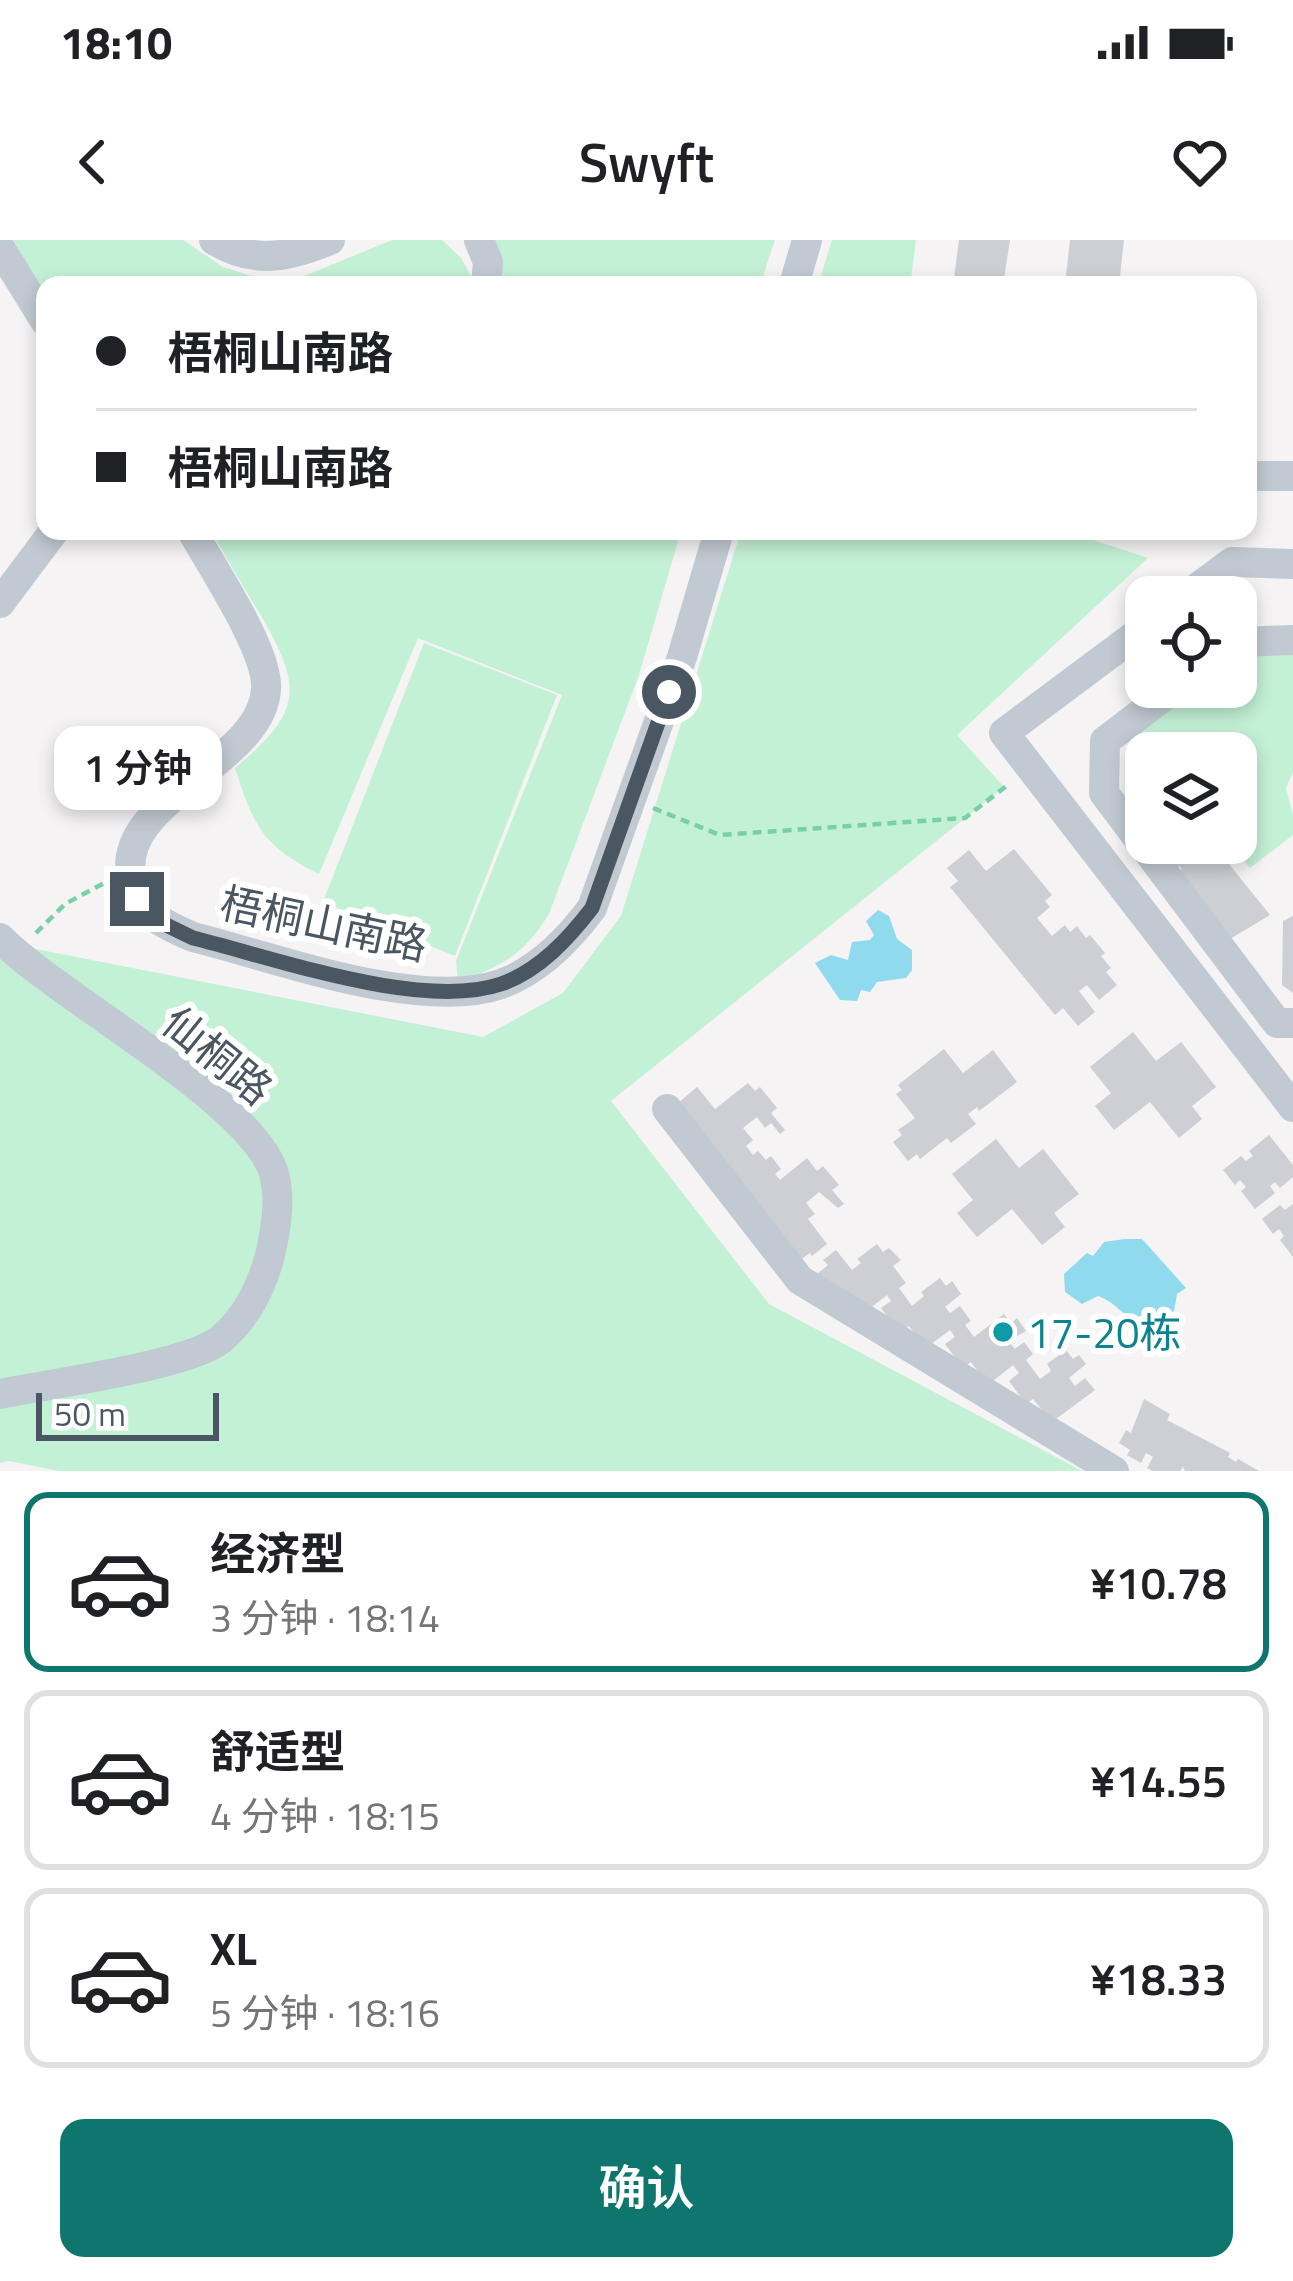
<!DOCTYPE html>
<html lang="zh">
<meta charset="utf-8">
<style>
body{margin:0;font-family:"Titillium Web","Noto Sans SC",sans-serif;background:#f2f2f2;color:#202124;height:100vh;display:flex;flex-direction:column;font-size:45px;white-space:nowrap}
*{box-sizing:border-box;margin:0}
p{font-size:39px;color:#757577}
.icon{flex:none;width:66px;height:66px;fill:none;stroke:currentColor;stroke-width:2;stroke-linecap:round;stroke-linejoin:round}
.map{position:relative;height:1231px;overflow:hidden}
.sheet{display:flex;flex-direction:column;background:#fff;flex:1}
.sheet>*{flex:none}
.banner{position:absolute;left:36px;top:36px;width:1221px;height:264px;border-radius:24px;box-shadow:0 6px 18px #0003;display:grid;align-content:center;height:264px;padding:0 60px;background:#fff}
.tools{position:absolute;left:1125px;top:336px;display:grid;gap:24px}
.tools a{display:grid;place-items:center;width:132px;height:132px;border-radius:24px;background:#fff;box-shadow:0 6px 18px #0003;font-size:60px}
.scale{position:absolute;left:36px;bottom:30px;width:183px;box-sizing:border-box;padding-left:12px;border:6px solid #4a5661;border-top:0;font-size:33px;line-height:42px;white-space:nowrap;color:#4a5661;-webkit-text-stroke:9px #fff;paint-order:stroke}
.end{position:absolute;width:54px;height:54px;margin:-27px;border:15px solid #4a5661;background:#fff;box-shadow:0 0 0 6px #fff}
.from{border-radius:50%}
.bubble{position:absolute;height:84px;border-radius:24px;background:#fff;box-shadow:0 6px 18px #0003;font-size:39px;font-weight:600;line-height:84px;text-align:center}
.banner b{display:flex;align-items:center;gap:42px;height:114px;font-size:45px}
.banner b+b{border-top:3px solid #e0e0e0}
.banner i{width:30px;height:30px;background:#202124}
ul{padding:21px 0 0;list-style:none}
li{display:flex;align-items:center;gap:36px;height:180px;margin:0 24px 18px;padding:0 36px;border:6px solid #e0e0e0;border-radius:24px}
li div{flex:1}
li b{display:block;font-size:45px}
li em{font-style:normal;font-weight:600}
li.on{border-color:#0f766e}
li>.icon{width:108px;height:108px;stroke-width:1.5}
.action{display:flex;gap:24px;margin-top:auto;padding:24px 60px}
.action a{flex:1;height:138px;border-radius:24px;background:#0f766e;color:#fff;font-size:48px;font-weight:600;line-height:138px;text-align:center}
.status{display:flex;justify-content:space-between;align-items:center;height:84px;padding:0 60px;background:#fff;direction:ltr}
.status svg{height:33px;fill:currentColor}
header{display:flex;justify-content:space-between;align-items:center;height:156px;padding:0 60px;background:#fff;font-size:54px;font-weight:600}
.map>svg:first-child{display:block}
.green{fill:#c3f1d5}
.water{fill:#90daee}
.building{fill:#cdcfd5}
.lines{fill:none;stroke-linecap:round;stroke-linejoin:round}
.path{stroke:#7ad0a6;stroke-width:4.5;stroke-dasharray:9 6;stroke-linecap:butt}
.minor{stroke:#c1cad2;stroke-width:30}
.route{stroke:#4a5661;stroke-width:15}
.culture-dot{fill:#0f9aa8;stroke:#fff;stroke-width:4.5}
.labels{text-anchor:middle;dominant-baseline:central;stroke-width:12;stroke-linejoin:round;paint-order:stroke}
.street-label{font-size:42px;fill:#4a5661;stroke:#fff}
.culture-label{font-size:42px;fill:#0d838f;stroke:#fff;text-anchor:start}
</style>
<div class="status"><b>18:10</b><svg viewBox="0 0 49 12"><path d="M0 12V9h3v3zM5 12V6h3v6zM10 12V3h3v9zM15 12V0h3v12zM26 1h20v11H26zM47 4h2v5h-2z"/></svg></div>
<header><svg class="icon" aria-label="back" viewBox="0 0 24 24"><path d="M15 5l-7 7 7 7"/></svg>Swyft<svg class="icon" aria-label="heart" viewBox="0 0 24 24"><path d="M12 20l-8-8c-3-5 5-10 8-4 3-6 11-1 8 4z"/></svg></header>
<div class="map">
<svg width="1293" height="1231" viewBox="0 0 1293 1231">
<rect width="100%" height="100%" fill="#f5f3f3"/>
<g class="green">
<path d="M6,0H183L223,27L265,40L297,39L392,0H442L461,18L471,36L468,45H45V62Z"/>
<path d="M493,0H775L760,45H498Z"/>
<path d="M832,0H916L910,45H818Z"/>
<path d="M211,291H681L639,435L549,674C523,715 504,725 458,742L456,721L562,455L418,398L319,634C263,606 254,587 235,528C303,471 303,448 260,374C243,346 227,319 211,291Z"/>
<path d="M741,291H1065L1148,318L957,495L1004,547L611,861L769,1064L1082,1231H59L9,1221L0,1223V702L483,797L563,753L621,676Z"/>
<path d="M424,403L557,455L455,716L323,662Z"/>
<path d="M1293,404V532L1286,548L1293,575V595L1250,628L1230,603H1236V513H1156L1140,493L1198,447H1236V417L1241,414Z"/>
</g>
<g class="water">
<path d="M878,670L889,676L897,699L912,710V730L906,738L877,742L870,752L861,750L857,761L840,760L815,723L831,715L848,720L852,702L870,700L874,695L866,681Z"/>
<path d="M1125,999H1142L1186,1048L1177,1054L1174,1071L1143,1086C1126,1079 1116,1062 1098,1056L1082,1064L1065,1052L1064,1034L1087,1013L1093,1016L1104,1002Z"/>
</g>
<g class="building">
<path d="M959,0H1010L1003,45H953Z"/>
<path d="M1070,0H1124L1119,45H1065Z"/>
<path d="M1146,539V584L1124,565L1141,551L1137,546Z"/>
<path d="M1154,603H1212L1270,675L1230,699L1177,633L1182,629L1179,626L1175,629Z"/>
<path d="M1014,609L1052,655L1045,661L1050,667L1037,678L1052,696L1065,685L1070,692L1077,686L1086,698L1090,695L1105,713L1101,716L1111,728L1106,732L1117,745L1099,760L1087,745L1079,751L1095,772L1078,786L1063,768L1055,775L950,647L958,641L947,628L969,610L986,631Z"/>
<path d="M1293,676V753L1282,745L1283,681Z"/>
<path d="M1133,792L1156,821L1181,802L1216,847L1192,866L1202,879L1179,898L1150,862L1114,890L1095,866L1111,853L1090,827Z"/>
<path d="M944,809L963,833L993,810L1017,842L979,871L977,867L968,874L976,884L951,903L947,898L920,919L917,914L908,921L893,902L902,895L898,890L915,878L896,854L902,850L898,845Z"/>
<path d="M748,843L755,851L760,847L777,868L771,873L785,890L780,894L771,883L765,888L757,877L743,888L753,900L746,906L753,915L758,911L766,920L771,916L781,929L775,934L780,940L807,918L817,931L823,926L839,945L832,950L844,964L838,968L819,952L806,963L815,974L808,979L827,1004L812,1016L810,1013L802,1019L678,863L697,847L715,869Z"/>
<path d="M1269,895L1293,925V937L1280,948L1275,942L1270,946L1275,953L1255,969L1241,951L1246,947L1240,940L1235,945L1223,930L1241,916L1246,921L1253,916L1249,911Z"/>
<path d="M996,899L1019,928L1043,909L1079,954L1054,973L1065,987L1042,1005L1012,969L977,997L957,973L973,960L952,934Z"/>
<path d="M1293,964V1017L1280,1000L1284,996L1279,989L1273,994L1262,979L1280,965L1285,970Z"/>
<path d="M877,1004L883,1012L889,1008L901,1020L893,1026L906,1043L899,1048L912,1066L924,1056L921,1052L940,1038L946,1046L952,1041L961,1054L945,1067L950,1073L960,1066L971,1081L965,1085L974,1097L1004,1074L1011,1083L1017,1078L1026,1091L1008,1101L1015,1109L1024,1102L1033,1114L1026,1120L1040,1139L1051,1131L1047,1124L1066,1110L1073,1119L1079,1115L1086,1124L1069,1138L1075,1146L1085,1138L1095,1150L1052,1182L1033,1159L1026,1164L1009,1141L1019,1133L1013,1125L988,1145L971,1122L963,1128L945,1104L955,1097L950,1090L926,1108L909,1086L900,1093L881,1068L891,1061L887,1055L863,1074L817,1034L828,1025L823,1020L836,1010L852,1030L861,1023L857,1019Z"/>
<path d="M1144,1159L1170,1174L1167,1180L1230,1213L1228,1217L1236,1222L1238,1219L1259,1231H1185L1183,1227L1180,1231H1153L1147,1228L1153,1217L1146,1213L1141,1223L1127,1215L1130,1210L1119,1203L1126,1190L1131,1193Z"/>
</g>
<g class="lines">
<g class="path">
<path d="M653,568L720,595L965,578L1009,544"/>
<path d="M36,693L65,664L108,641"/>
</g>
<g class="minor">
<path d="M214,0C254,25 289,17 330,0"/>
<path d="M479,0L488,22L486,45"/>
<path d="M0,8L45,81"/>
<path d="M794,45L807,0"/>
<path d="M1248,236H1293"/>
<path d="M192,291C212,327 269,412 266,449C262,526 107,561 133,645C142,675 167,686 193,697C277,718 420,772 501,744C539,730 569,699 592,668L682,417L719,291"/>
<path d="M1185,357L1232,322L1293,324"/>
<path d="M0,363L54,291"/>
<path d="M1146,387L1004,493L1293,867"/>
<path d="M1236,402L1293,400"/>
<path d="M1176,447L1105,501L1104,553L1277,783H1293"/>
<path d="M0,698C59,758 255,863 274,934C281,960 276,989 270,1015C262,1046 246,1079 220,1100C186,1126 48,1144 0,1154"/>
<path d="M667,869L800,1040L1114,1231"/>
</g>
</g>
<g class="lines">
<path class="route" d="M137,659L160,682L193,698C275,718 422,771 501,744C539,731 569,698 592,668L669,452"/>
</g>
<circle class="culture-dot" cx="1003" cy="1092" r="12"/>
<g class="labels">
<g class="street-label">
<text transform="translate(324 683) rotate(12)">梧桐山南路</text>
<text transform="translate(218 815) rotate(39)">仙桐路</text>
</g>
<g class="culture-label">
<text x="1027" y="1092">17-20栋</text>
</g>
</g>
</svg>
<div class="tools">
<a><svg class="icon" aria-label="locate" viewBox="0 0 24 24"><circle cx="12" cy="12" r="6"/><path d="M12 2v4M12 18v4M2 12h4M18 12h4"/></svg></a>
<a><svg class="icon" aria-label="layers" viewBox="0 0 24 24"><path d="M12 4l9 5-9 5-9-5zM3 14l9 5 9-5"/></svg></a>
</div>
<div class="scale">50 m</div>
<i class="end from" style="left:669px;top:452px"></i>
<i class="end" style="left:137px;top:659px"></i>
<div class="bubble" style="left:54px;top:486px;width:168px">1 分钟</div>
<div class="banner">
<b><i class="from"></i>梧桐山南路</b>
<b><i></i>梧桐山南路</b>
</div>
</div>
<section class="sheet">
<ul>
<li class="on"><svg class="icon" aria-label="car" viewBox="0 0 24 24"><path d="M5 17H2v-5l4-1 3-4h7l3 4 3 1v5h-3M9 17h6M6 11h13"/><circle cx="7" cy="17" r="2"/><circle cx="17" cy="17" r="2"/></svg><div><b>经济型</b><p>3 分钟 · 18:14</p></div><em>¥10.78</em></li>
<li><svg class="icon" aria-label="car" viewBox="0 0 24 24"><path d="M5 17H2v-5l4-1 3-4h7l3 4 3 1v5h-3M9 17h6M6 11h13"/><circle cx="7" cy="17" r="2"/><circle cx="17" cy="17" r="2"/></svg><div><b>舒适型</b><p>4 分钟 · 18:15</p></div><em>¥14.55</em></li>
<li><svg class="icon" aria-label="car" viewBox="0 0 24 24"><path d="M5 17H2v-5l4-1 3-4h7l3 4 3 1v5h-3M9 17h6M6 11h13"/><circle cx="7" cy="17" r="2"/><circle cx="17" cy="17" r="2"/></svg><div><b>XL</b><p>5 分钟 · 18:16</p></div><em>¥18.33</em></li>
</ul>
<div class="action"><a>确认</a></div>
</section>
